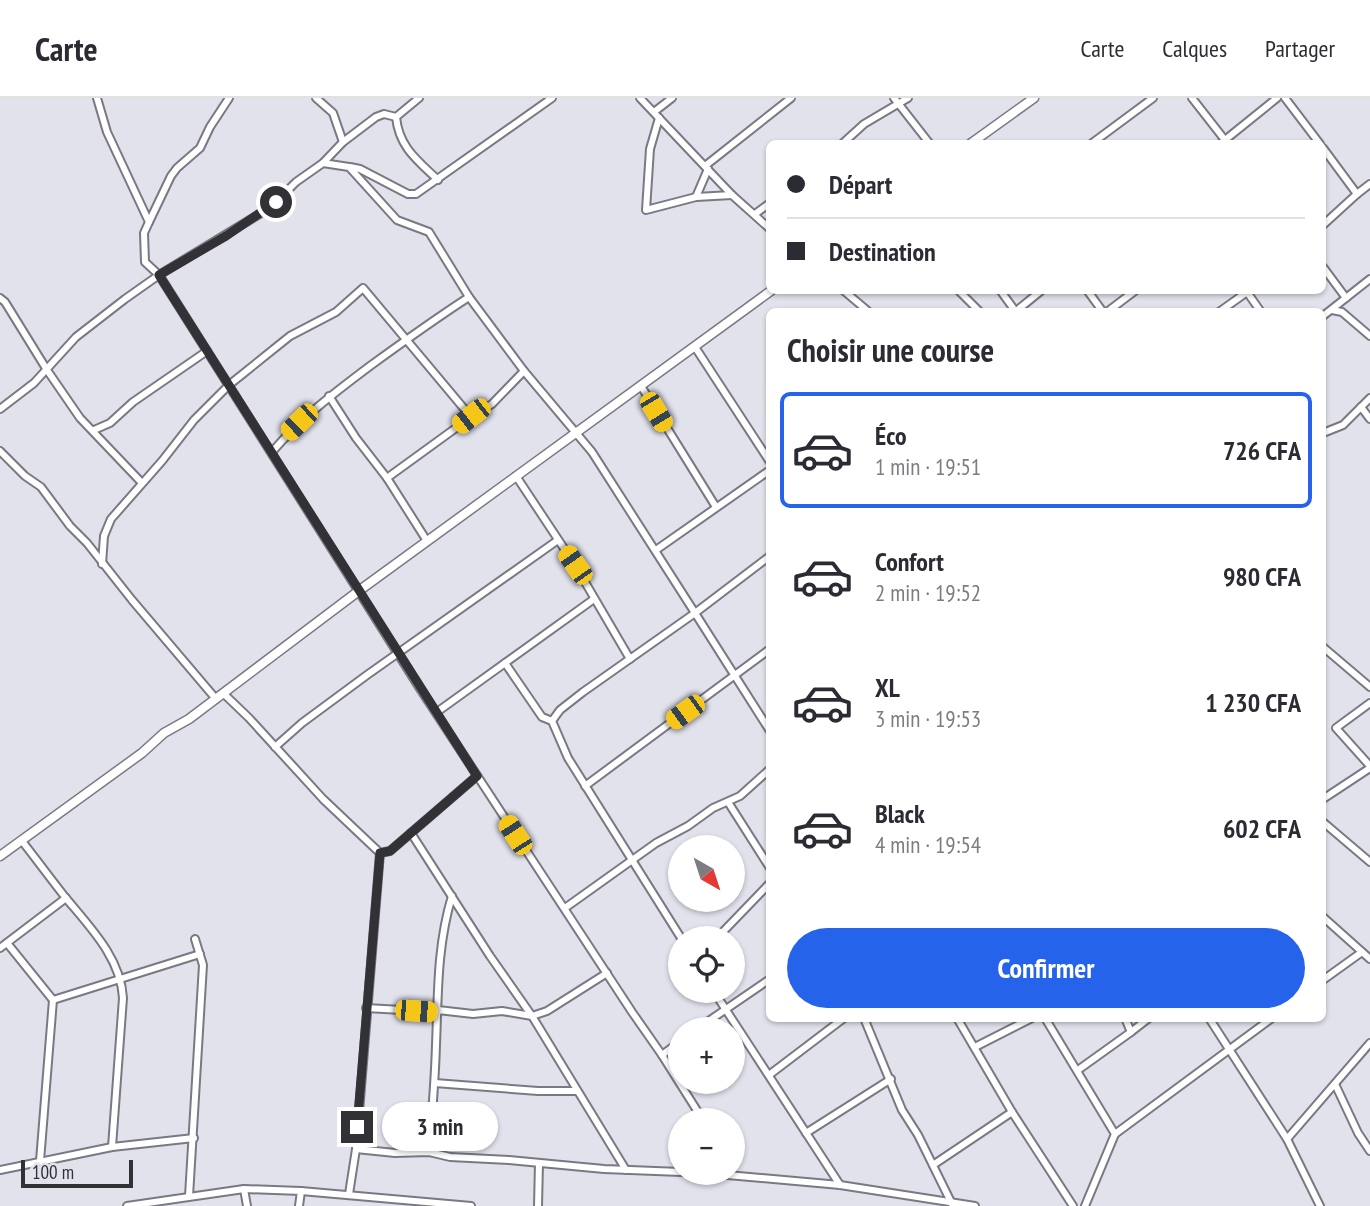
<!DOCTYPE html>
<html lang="fr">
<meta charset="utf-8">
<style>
body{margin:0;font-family:"PT Sans Narrow",sans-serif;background:#f2f2f3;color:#2b2b33;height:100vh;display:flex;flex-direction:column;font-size:26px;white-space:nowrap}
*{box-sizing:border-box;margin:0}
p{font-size:23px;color:#7c7c81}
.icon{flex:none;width:38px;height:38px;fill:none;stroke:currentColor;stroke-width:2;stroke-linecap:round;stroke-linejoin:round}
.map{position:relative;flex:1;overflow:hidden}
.sheet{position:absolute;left:766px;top:210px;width:560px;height:714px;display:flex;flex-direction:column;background:#fff;border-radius:10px;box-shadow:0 2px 5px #0004}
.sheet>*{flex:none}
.guide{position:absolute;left:766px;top:42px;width:560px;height:154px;border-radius:10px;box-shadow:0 2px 5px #0004;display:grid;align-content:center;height:154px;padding:0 21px;background:#fff}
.needle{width:46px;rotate:141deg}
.tools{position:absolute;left:668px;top:737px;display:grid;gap:14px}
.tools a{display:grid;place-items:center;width:77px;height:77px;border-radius:50%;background:#fff;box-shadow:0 2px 5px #0004;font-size:35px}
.scale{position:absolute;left:21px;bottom:18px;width:112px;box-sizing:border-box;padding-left:7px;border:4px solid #323136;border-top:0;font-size:19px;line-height:24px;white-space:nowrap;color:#323136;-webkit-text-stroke:5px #e2e2ed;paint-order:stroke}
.end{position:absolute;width:32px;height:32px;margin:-16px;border:9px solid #323136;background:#fff;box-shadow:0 0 0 4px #fff}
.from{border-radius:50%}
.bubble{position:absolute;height:49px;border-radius:24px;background:#fff;box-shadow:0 2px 5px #0004;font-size:23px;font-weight:700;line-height:49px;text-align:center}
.car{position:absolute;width:21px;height:42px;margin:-21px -10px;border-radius:9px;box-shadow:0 0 5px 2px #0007;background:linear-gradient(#f5c518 24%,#345 0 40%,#f5c518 0 76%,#345 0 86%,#f5c518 0)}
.guide b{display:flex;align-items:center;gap:24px;height:66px;font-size:26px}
.guide b+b{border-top:2px solid #e1e1e2}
.guide i{width:18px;height:18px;background:#2b2b33}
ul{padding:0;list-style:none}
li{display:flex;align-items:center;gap:21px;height:116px;margin:0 14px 10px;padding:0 7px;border:4px solid transparent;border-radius:10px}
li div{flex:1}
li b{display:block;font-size:26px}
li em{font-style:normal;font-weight:700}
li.on{border-color:#2563eb}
li>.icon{width:63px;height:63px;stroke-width:1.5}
h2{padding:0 21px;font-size:32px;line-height:84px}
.action{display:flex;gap:14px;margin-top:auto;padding:14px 21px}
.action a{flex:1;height:80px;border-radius:42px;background:#2563eb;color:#fff;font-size:28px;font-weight:700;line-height:80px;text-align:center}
header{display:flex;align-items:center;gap:42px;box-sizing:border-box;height:98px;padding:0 35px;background:#fff;border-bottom:2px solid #e1e1e2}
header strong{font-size:33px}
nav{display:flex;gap:38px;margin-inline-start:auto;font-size:24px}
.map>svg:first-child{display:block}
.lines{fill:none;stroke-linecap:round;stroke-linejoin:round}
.minor-casing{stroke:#797983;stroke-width:10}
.tertiary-casing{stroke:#797983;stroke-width:11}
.minor{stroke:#fff;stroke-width:6}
.tertiary{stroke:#fff;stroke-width:8}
.route{stroke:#323136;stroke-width:9}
</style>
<header>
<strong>Carte</strong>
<nav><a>Carte</a><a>Calques</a><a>Partager</a></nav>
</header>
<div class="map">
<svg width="1370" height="1108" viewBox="0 0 1370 1108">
<rect width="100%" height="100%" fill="#e2e2ed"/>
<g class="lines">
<defs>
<g id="minor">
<path d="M97,0L107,34L149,124L144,135L145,164L159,177L419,589L632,914L662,957L681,943"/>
<path d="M316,0L333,15L343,44"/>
<path d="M640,0L732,97L770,131"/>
<path d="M894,0L930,46"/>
<path d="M1192,0L1228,46"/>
<path d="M1285,0L1320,46"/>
<path d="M654,14L672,0"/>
<path d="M396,19C399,49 417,62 438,82"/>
<path d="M659,20L650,51L646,112L696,99L732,97"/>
<path d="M842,46L864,26L908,0"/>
<path d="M1091,46L1153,0"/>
<path d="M1220,46L1277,0"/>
<path d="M1323,50L1357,96L1323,127"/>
<path d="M323,65L349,69L397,122L429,134L469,199L524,273L592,354L695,515L770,458"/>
<path d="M705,68L791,0"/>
<path d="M350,69L360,71L408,96H416L552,0"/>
<path d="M1357,96L1370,86"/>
<path d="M696,99L708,71"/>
<path d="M755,116L770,105"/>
<path d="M149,124L171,78L177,70L200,50L210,29L229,0"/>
<path d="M1323,169L1346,200"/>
<path d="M843,192L869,214"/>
<path d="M958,192L980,214"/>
<path d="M1000,192L1016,214"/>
<path d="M1087,192L1103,214"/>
<path d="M0,200L5,204L47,272L80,320L142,385"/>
<path d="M1332,212L1342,214L1370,238"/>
<path d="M1015,214L1042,192"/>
<path d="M1107,214L1136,192"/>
<path d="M1219,214L1247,194L1261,214"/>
<path d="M1323,218L1370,181"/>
<path d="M695,249L770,364"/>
<path d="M641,288L716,409"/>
<path d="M329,298L356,340L387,380L427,443"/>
<path d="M1361,309L1370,321"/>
<path d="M0,311L34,285L76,239L125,201L159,177L271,109L296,84L323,65L343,44L376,19L384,16L396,19L419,0"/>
<path d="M94,332L110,325L133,304L207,253"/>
<path d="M1323,335L1343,327L1370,300"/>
<path d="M0,353L25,378L41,389L70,428L87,445L132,502L216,601"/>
<path d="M272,354C301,320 334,295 370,268C403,244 435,221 469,199"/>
<path d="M516,378L575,467L630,561"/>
<path d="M387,380L471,319L492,306L524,273"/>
<path d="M656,452L770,372"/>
<path d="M102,466L104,438L111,421L162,363L194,322L229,287L290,238L336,214L363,190L471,319"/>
<path d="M1323,549L1370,589"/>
<path d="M505,565L542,619L552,623L568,660L681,840"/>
<path d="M223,595L249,620L323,701L380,755L390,753L477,678"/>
<path d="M1370,605L1336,630L1370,668"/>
<path d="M437,614L594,501"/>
<path d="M552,623L560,612L583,594L695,515L770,633"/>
<path d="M275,649L302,625L367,577L558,442"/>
<path d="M585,688L770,551"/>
<path d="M1323,701L1370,670"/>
<path d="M728,704L770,770"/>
<path d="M1323,724L1370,764"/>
<path d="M411,735L490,858L532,918L626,1072"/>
<path d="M22,743C36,761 50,780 65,799C89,828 121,860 123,900L112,1049"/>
<path d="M565,810L656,745L688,728L713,710L740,698L770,671"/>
<path d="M1323,819L1370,861"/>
<path d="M717,840L770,785"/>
<path d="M7,845L53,902"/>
<path d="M0,850L66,800"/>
<path d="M1323,882L1362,854"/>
<path d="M713,892L840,1087"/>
<path d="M366,910L438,914"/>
<path d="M438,912L473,916L502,913L532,918L547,913L607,875"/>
<path d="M864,920L902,1012L918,1037L953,1108"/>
<path d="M957,920L1012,1014L1073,1108"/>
<path d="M1045,920L1115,1036L1085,1108"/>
<path d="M1125,920L1131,934L1149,920"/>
<path d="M1209,920L1287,1041L1370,945"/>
<path d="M697,931L770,881"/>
<path d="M975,949L1032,920"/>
<path d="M662,957L703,1022"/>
<path d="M1078,972L1131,934"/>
<path d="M769,977L844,920"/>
<path d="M435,985L538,993H577"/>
<path d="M1335,986L1358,1035L1370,1053"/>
<path d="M806,1035L891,981"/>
<path d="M1115,1036L1272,920"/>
<path d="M1287,1041L1320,1108"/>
<path d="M356,1051L395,1055L429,1054L450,1059L509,1062L604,1071L681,1074"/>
<path d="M429,1054C432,1018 435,983 436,947C438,897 437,847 452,798"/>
<path d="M40,1063L53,902L200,856"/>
<path d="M933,1067L1012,1014"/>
<path d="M0,1072L112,1049L194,1040"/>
<path d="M693,1074L840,1087L975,1108"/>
<path d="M244,1091L301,1093L299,1108"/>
<path d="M301,1093L471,1108"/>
<path d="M349,1096L356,1051L380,755"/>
<path d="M189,1098L203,867L195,841"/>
<path d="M127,1108L244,1091L247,1108"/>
<path d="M538,1108L539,1065"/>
</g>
<g id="tertiary">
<path d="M970,46L1034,0"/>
<path d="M0,758L142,655L164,635L189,621L360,492L772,192"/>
</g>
</defs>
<use href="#minor" class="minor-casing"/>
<use href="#tertiary" class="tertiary-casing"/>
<use href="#minor" class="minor"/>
<use href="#tertiary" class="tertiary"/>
</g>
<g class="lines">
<path class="route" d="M276,104L226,138L159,177L477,678L390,753L380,755L357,1029"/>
</g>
</svg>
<div class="tools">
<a><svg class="needle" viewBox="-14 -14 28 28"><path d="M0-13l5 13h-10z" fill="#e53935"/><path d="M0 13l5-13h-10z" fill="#7c7c81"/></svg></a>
<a><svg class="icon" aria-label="locate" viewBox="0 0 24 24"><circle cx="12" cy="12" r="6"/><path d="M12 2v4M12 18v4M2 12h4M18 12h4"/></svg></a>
<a>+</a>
<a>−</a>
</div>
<div class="scale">100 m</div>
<i class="end from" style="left:276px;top:104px"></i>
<i class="end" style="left:357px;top:1029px"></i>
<div class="bubble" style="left:382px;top:1004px;width:116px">3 min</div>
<i class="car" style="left:656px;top:314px;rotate:149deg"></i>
<i class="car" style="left:471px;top:318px;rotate:232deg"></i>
<i class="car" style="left:299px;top:324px;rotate:226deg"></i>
<i class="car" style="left:575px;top:467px;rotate:325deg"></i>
<i class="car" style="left:685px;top:614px;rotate:234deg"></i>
<i class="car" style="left:515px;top:737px;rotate:327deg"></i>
<i class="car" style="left:416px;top:913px;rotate:94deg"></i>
<div class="guide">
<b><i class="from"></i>Départ</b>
<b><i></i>Destination</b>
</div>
<section class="sheet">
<h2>Choisir une course</h2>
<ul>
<li class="on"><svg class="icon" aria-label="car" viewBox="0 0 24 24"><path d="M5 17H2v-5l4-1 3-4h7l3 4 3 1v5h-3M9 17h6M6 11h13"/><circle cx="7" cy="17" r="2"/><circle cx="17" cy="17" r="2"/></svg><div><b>Éco</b><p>1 min · 19:51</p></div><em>726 CFA</em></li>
<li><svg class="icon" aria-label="car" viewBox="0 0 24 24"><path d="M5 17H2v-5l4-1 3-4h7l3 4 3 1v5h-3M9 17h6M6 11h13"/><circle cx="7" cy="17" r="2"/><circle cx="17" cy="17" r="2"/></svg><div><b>Confort</b><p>2 min · 19:52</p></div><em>980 CFA</em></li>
<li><svg class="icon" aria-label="car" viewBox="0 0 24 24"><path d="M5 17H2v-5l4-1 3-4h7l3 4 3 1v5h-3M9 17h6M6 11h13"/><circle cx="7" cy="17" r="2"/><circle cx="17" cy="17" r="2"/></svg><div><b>XL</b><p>3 min · 19:53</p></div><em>1 230 CFA</em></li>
<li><svg class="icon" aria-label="car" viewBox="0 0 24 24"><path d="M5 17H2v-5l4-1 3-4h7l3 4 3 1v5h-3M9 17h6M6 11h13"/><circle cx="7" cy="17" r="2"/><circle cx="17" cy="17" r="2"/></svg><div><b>Black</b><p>4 min · 19:54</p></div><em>602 CFA</em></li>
</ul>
<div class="action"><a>Confirmer</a></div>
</section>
</div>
